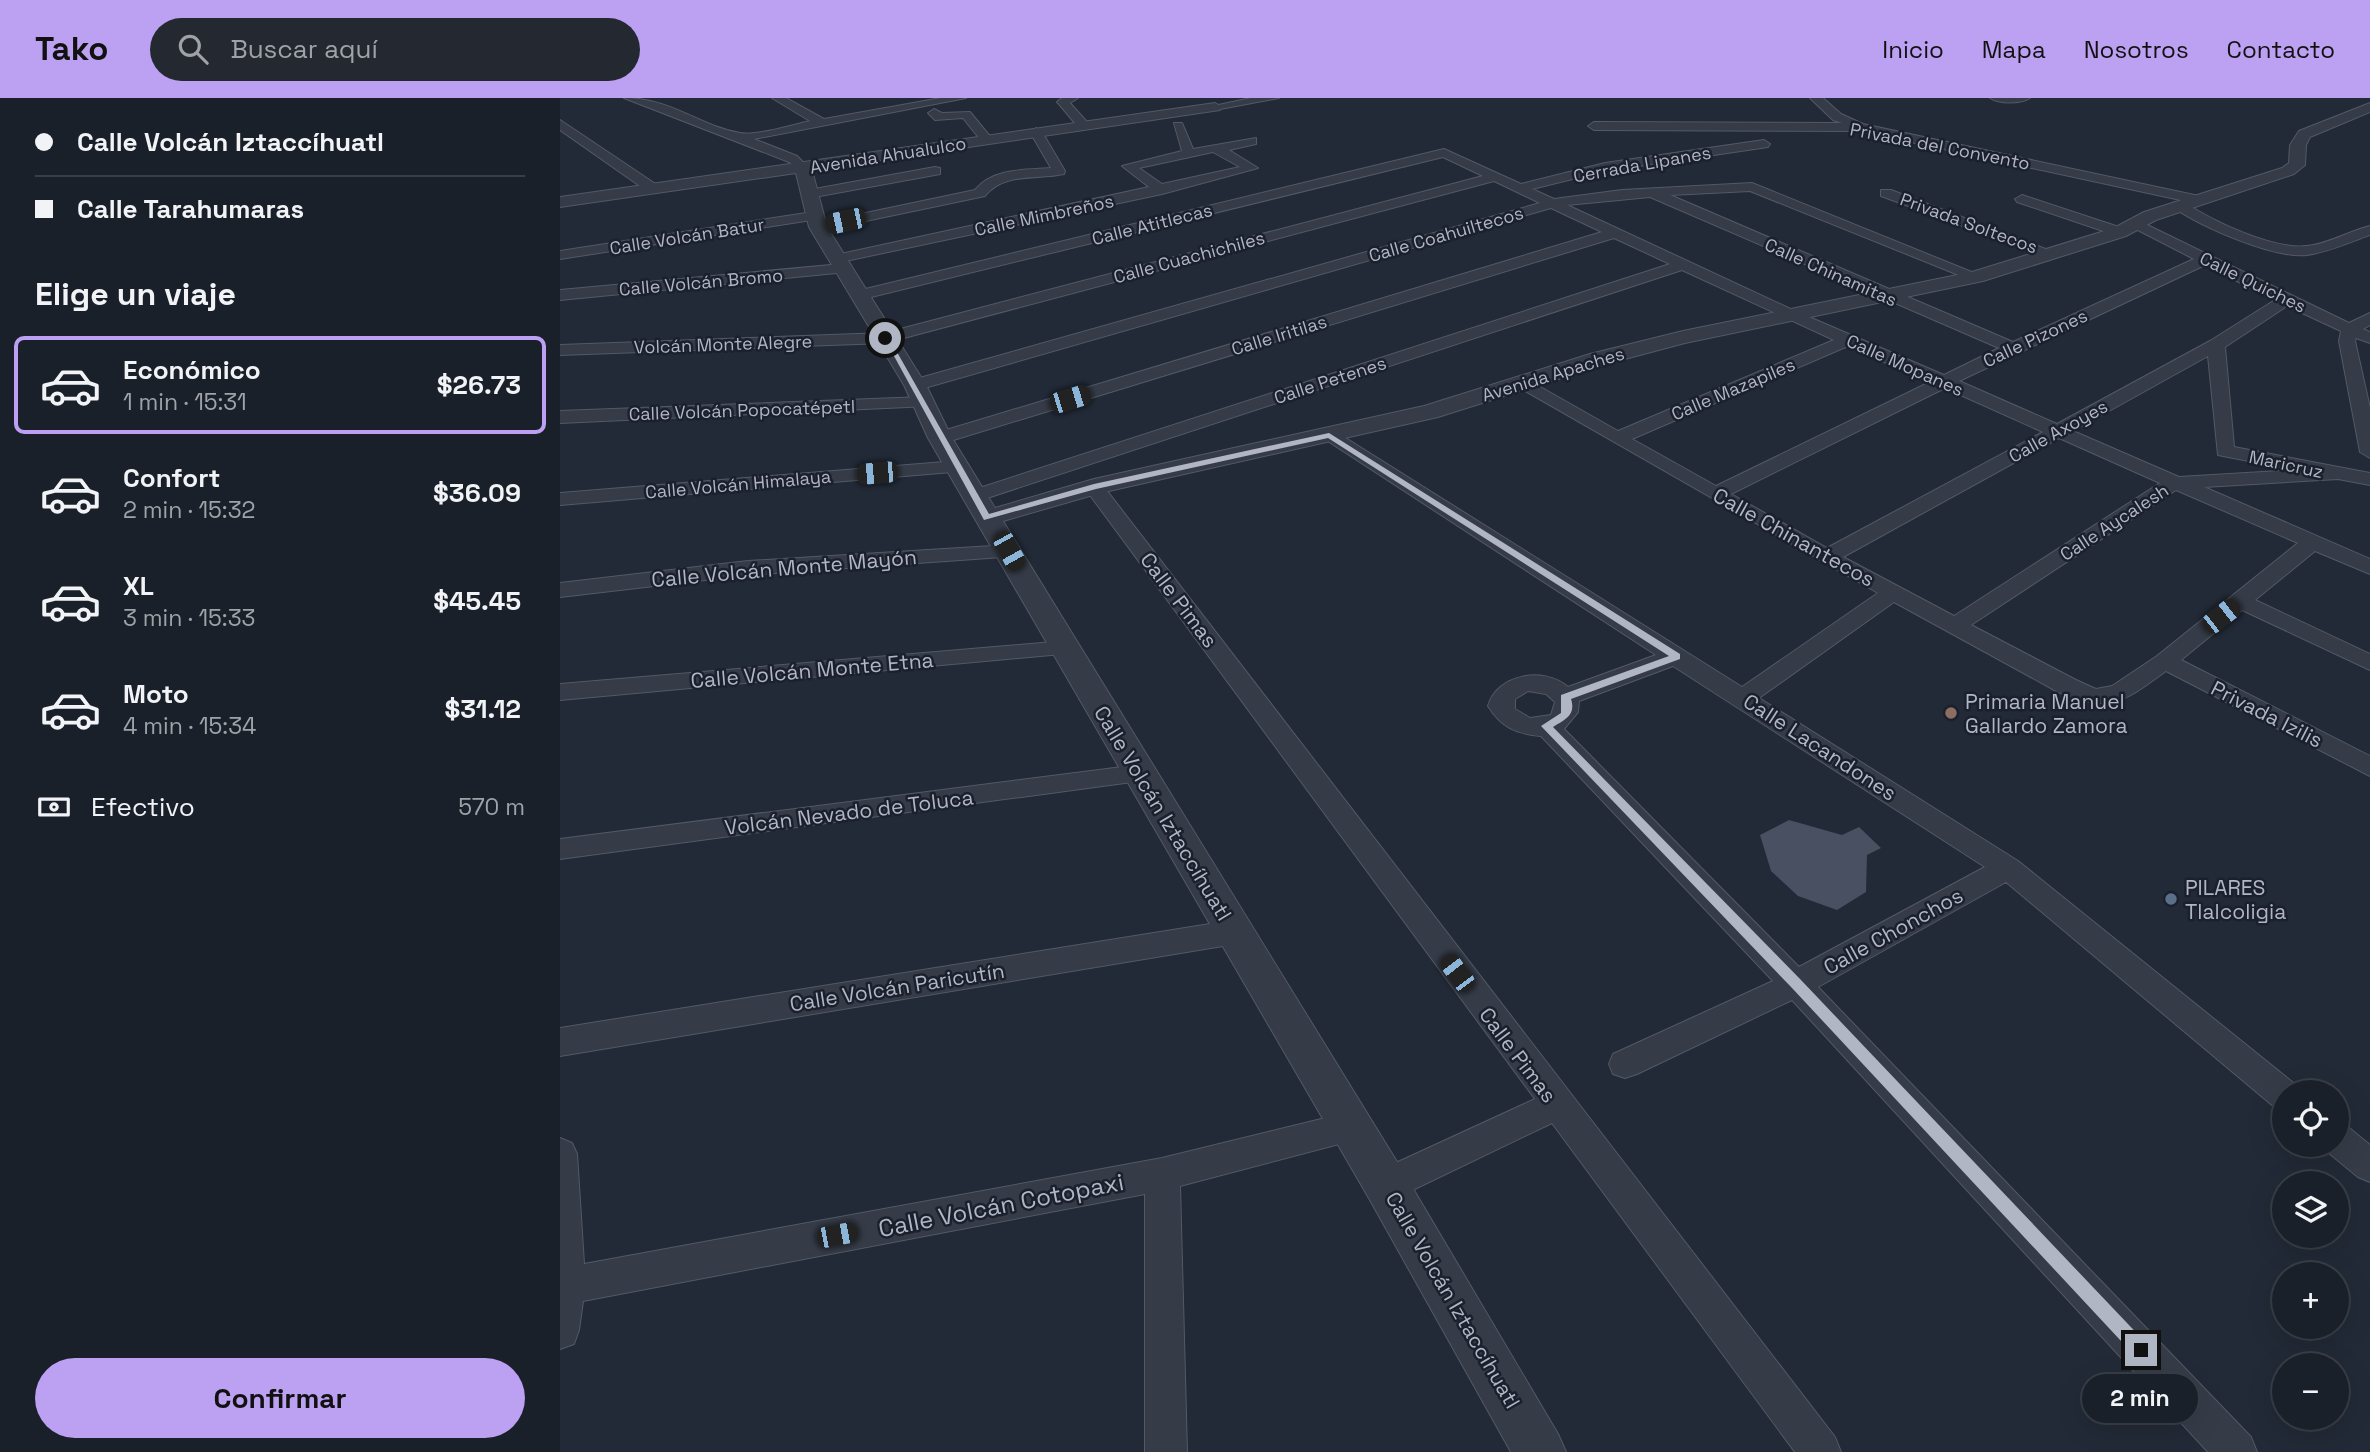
<!DOCTYPE html>
<html lang="es">
<meta charset="utf-8">
<style>
body{margin:0;font-family:"Space Grotesk",sans-serif;background:#232831;color:#f1f3f6;height:100vh;display:flex;flex-direction:column;font-size:26px;white-space:nowrap}
*{box-sizing:border-box;margin:0}
p{font-size:23px;color:#9fa3a8}
.icon{flex:none;width:38px;height:38px;fill:none;stroke:currentColor;stroke-width:2;stroke-linecap:round;stroke-linejoin:round}
.map{position:relative;flex:1;overflow:hidden}
.side{display:flex;flex-direction:column;background:#1a2029;width:560px}
.side>*{flex:none}
.guide{display:grid;align-content:center;height:154px;padding:0 35px;background:#1a2029}
.fabs{position:absolute;left:1712px;top:982px;display:grid;gap:14px}
.fabs a{display:grid;place-items:center;width:77px;height:77px;border-radius:50%;background:#1a2029;box-shadow:0 7px 28px #0002,0 0 0 2px #383e46;font-size:35px}
.end{position:absolute;width:32px;height:32px;margin:-16px;border:9px solid #b0b6c4;background:#111;box-shadow:0 0 0 4px #111}
.from{border-radius:50%}
.bubble{position:absolute;height:49px;border-radius:24px;background:#1a2029;box-shadow:0 7px 28px #0002,0 0 0 2px #383e46;font-size:23px;font-weight:700;line-height:49px;text-align:center}
.car{position:absolute;width:21px;height:42px;margin:-21px -10px;border-radius:9px;box-shadow:0 0 5px 2px #0007;background:linear-gradient(#222 24%,#8ab4d8 0 40%,#222 0 76%,#8ab4d8 0 86%,#222 0)}
.guide b{display:flex;align-items:center;gap:24px;height:66px;font-size:26px}
.guide b+b{border-top:2px solid #383e46}
.guide i{width:18px;height:18px;background:#f1f3f6}
ul{padding:0;list-style:none}
li{display:flex;align-items:center;gap:21px;height:98px;margin:0 14px 10px;padding:0 21px;border:4px solid transparent;border-radius:10px}
li div{flex:1}
li b{display:block;font-size:26px}
li em{font-style:normal;font-weight:700}
li.current{border-color:#bca0f2}
li>.icon{width:63px;height:63px;stroke-width:1.5}
h2{padding:0 35px;font-size:32px;line-height:84px}
.pay{display:flex;align-items:center;gap:18px;height:77px;padding:0 35px;font-size:26px}
.pay p{margin-inline-start:auto}
.primary-button{display:flex;gap:14px;margin-top:auto;padding:14px 35px}
.primary-button a{flex:1;height:80px;border-radius:42px;background:#bca0f2;color:#111;font-size:28px;font-weight:700;line-height:80px;text-align:center}
header{display:flex;align-items:center;gap:42px;box-sizing:border-box;height:98px;padding:0 35px;background:#bca0f2;color:#111}
header strong{font-size:33px}
nav{display:flex;gap:38px;margin-inline-start:auto;font-size:24px}
.search{width:490px;height:63px;background:#232831;display:flex;align-items:center;gap:18px;box-sizing:border-box;padding:0 24px;border-radius:38px;color:#9fa3a8;font-size:26px}
main{display:flex;flex:1;min-height:0}
.map>svg:first-child{display:block}
.building{fill:#485061}
.lines{fill:none;stroke-linecap:round;stroke-linejoin:round}
.minor-casing{stroke:#535966;stroke-width:2}
.tertiary-casing{stroke:#535966;stroke-width:2}
.minor{fill:#353c48;fill-rule:evenodd}
.tertiary{fill:#353c48;fill-rule:evenodd}
.route{fill:#b0b6c4}
.education-dot{fill:#8d6e63;stroke:#1b212c;stroke-width:2.5}
.service-dot{fill:#5c6f8a;stroke:#1b212c;stroke-width:2.5}
.labels{text-anchor:middle;dominant-baseline:central;stroke-width:5;stroke-linejoin:round;paint-order:stroke}
.far-street-label{font-size:18px;fill:#b0b6c4;stroke:#1b212c}
.street-label{font-size:21px;fill:#b0b6c4;stroke:#1b212c}
.poi-label{font-size:21px;fill:#b0b6c4;stroke:#1b212c;text-anchor:start}
.near-street-label{font-size:24px;fill:#b0b6c4;stroke:#1b212c}
</style>
<header>
<strong>Tako</strong>
<div class="search"><svg class="icon" aria-label="search" viewBox="0 0 24 24"><circle cx="10" cy="10" r="6"/><path d="M15 15l6 6"/></svg>Buscar aquí</div>
<nav><a>Inicio</a><a>Mapa</a><a>Nosotros</a><a>Contacto</a></nav>
</header>
<main>
<section class="side">
<div class="guide">
<b><i class="from"></i>Calle Volcán Iztaccíhuatl</b>
<b><i></i>Calle Tarahumaras</b>
</div>
<h2>Elige un viaje</h2>
<ul>
<li class="current"><svg class="icon" aria-label="car" viewBox="0 0 24 24"><path d="M5 17H2v-5l4-1 3-4h7l3 4 3 1v5h-3M9 17h6M6 11h13"/><circle cx="7" cy="17" r="2"/><circle cx="17" cy="17" r="2"/></svg><div><b>Económico</b><p>1 min · 15:31</p></div><em>$26.73</em></li>
<li><svg class="icon" aria-label="car" viewBox="0 0 24 24"><path d="M5 17H2v-5l4-1 3-4h7l3 4 3 1v5h-3M9 17h6M6 11h13"/><circle cx="7" cy="17" r="2"/><circle cx="17" cy="17" r="2"/></svg><div><b>Confort</b><p>2 min · 15:32</p></div><em>$36.09</em></li>
<li><svg class="icon" aria-label="car" viewBox="0 0 24 24"><path d="M5 17H2v-5l4-1 3-4h7l3 4 3 1v5h-3M9 17h6M6 11h13"/><circle cx="7" cy="17" r="2"/><circle cx="17" cy="17" r="2"/></svg><div><b>XL</b><p>3 min · 15:33</p></div><em>$45.45</em></li>
<li><svg class="icon" aria-label="car" viewBox="0 0 24 24"><path d="M5 17H2v-5l4-1 3-4h7l3 4 3 1v5h-3M9 17h6M6 11h13"/><circle cx="7" cy="17" r="2"/><circle cx="17" cy="17" r="2"/></svg><div><b>Moto</b><p>4 min · 15:34</p></div><em>$31.12</em></li>
</ul>
<div class="pay"><svg class="icon" aria-label="cash" viewBox="0 0 24 24"><path d="M3 7h18v10H3z"/><circle cx="12" cy="12" r="2"/></svg>Efectivo<p>570 m</p></div>
<div class="primary-button"><a>Confirmar</a></div>
</section>
<div class="map">
<svg width="1810" height="1354" viewBox="0 0 1810 1354">
<rect width="100%" height="100%" fill="#222a37"/>
<path class="building" d="M1229,722L1282,737L1299,729L1321,750L1307,757L1306,794L1277,812L1238,798L1211,773L1200,737Z"/>
<g class="lines">
<defs>
<g id="minor">
<path d="M64,0C112,0 139,28 180,35C196,38 233,27 250,23L212,0H226L264,21L381,0H406L194,41L237,58L249,70L243,74L229,64Z"/>
<path d="M502,0H518L510,5L527,24V30H519L499,6L497,4Z"/>
<path d="M691,0H719L655,12L649,9Z"/>
<path d="M1250,0H1263L1281,16L1303,26L1639,98L1646,102L1639,106L1300,33L1034,32L1028,28L1034,24L1282,25L1273,22Z"/>
<path d="M1430,0H1470C1461,6 1439,6 1430,0Z"/>
<path d="M374,11L382,15L410,14L433,42L423,45L403,20L375,22L368,15Z"/>
<path d="M0,22L97,87V93H87L0,32Z"/>
<path d="M614,25H622L633,51L696,40V46L669,52L698,70L602,96L276,165L269,161L276,157L589,89L562,68L622,53ZM653,54L680,69L602,86L579,70Z"/>
<path d="M476,30L482,34L505,73L504,76C477,82 444,74 425,98L258,133L251,129L258,125L415,92C433,70 465,72 491,70L470,34Z"/>
<path d="M1204,42L1210,46L1208,49L1045,73L972,91L994,101L1062,92L1192,85L1424,179L1421,182H1411L1190,93L1110,97L1453,244L1634,161L1572,129V123L1577,122L1789,225L1810,215V227L1803,231L1810,234V245L1796,240L1795,243L1810,310V360L1800,354L1779,243L1781,233L1727,208L1665,249L1674,349L1810,375V387L1778,381L1644,389L1810,461V476L1755,453L1695,502L1810,556V572L1682,512L1621,562L1810,658V678L1606,573C1562,605 1551,615 1498,594L1334,504L1199,600L1458,763L1736,987L1739,994H1724V1012L1712,1007L1446,784L1258,889L1691,1339L1697,1354H1648L1232,902L1077,976L1065,980L1053,976L1049,966L1053,956L1213,883L981,638C956,636 941,629 928,608C937,576 984,568 1008,589L1096,557L760,338L769,332L776,334L1182,589L1318,495L953,286L956,282H968L1058,333L1274,242L1122,172L421,402L414,404L404,398L407,394L1110,166L1054,140L387,344H373L371,340L373,336L1042,134L991,110L361,291H349L346,287L349,283L980,105L934,83L325,245L0,257V247L325,235L923,78L883,59L299,202L293,200V194L884,51L961,86L1045,65ZM1090,99L1439,250L1384,277L1235,213L1007,107ZM1645,167L1715,202L1650,243L1497,326L1399,283ZM1288,248L1370,284L1156,388L1072,341ZM1648,258L1658,357L1735,372L1619,379L1513,333ZM1385,290L1483,334L1267,450L1171,396ZM1499,340L1600,385L1394,518L1283,459ZM1616,392L1738,445L1597,558L1552,588L1536,591L1516,582L1411,527ZM1113,568L1425,769L1239,869L1004,631L1018,614L1019,603ZM968,593L986,596L995,604L991,617L970,620L955,611V601Z"/>
<path d="M375,69L380,70V76L249,100L242,96L249,92Z"/>
<path d="M1321,92H1331L1499,156L1492,160L1487,159L1321,98Z"/>
<path d="M1462,97L1565,131L1567,134L1555,137L1457,104L1455,101Z"/>
<path d="M1614,104H1624C1652,123 1713,152 1747,148C1769,146 1789,133 1810,128V137C1790,144 1769,154 1747,157C1714,161 1642,129 1614,110Z"/>
<path d="M253,114L260,118L258,121L0,161V153Z"/>
<path d="M282,166L287,168V174L0,202V192Z"/>
<path d="M363,299L372,304L369,308L0,325V313Z"/>
<path d="M397,363L404,365L407,369L404,373L0,407V395Z"/>
<path d="M534,383L541,385L1275,1339L1281,1354H1235L992,1025L838,1099L826,1103L814,1099L808,1087L814,1075L975,1001L527,393L524,389Z"/>
<path d="M449,447L457,448L460,453L457,458L188,477L0,499V485L188,463Z"/>
<path d="M505,543L513,545L517,550L513,555L0,602V586Z"/>
<path d="M578,667L587,670L591,676L587,682L0,761V741Z"/>
<path d="M675,822L685,826L690,834L685,842L675,846L0,958V930Z"/>
<path d="M790,1014L802,1018L807,1029L802,1040L620,1088L627,1354H585V1096L23,1203L19,1232L14,1246L0,1251V1040L12,1045L17,1056L24,1166L602,1060Z"/>
<path d="M1776,1025L1788,1029L1810,1047V1084L1798,1079L1764,1051L1762,1046H1776Z"/>
</g>
<path id="tertiary" d="M655,5L662,9L660,12L252,72L267,129L366,287L392,340L435,410L534,381L864,308L1030,256L1123,233L1412,174L1554,130L1584,114L1722,70L1729,65L1730,47L1739,33L1810,5V14L1750,39L1746,47L1745,67L1734,76L1596,122L1566,138L1423,183L1125,245L1046,266L878,319L540,395L443,423L842,1072L998,1336L1006,1354H951L810,1102L368,340L344,287L249,129L236,75L0,109V99Z"/>
</defs>
<use href="#minor" class="minor-casing"/>
<use href="#tertiary" class="tertiary-casing"/>
<use href="#minor" class="minor"/>
<use href="#tertiary" class="tertiary"/>
</g>
<path class="route" d="M323,238L329,240L429,416L534,386L769,335L1120,556V561L1011,601C1016,617 1006,621 993,629L1241,882L1587,1246L1589,1252L1587,1258L1581,1261L1575,1258L1232,890L981,628L1001,615V597L1109,558L768,340L536,391L424,422Z"/>
<circle class="education-dot" cx="1391" cy="615" r="7"/>
<circle class="service-dot" cx="1611" cy="801" r="7"/>
<g class="labels">
<g class="far-street-label">
<text transform="translate(1380 48) rotate(11)">Privada del Convento</text>
<text transform="translate(328 57) rotate(-9)">Avenida Ahualulco</text>
<text transform="translate(1082 66) rotate(-10)">Cerrada Lipanes</text>
<text transform="translate(484 117) rotate(-12)">Calle Mimbreños</text>
<text transform="translate(1409 125) rotate(20)">Privada Soltecos</text>
<text transform="translate(592 126) rotate(-14)">Calle Atitlecas</text>
<text transform="translate(886 136) rotate(-16)">Calle Coahuiltecos</text>
<text transform="translate(127 138) rotate(-9)">Calle Volcán Batur</text>
<text transform="translate(629 159) rotate(-15)">Calle Cuachichiles</text>
<text transform="translate(1271 174) rotate(24)">Calle Chinamitas</text>
<text transform="translate(141 184) rotate(-5)">Calle Volcán Bromo</text>
<text transform="translate(1693 184) rotate(26)">Calle Quiches</text>
<text transform="translate(719 237) rotate(-17)">Calle Iritilas</text>
<text transform="translate(1475 240) rotate(-25)">Calle Pizones</text>
<text transform="translate(163 246) rotate(-2)">Volcán Monte Alegre</text>
<text transform="translate(1345 267) rotate(24)">Calle Mopanes</text>
<text transform="translate(993 276) rotate(-17)">Avenida Apaches</text>
<text transform="translate(770 282) rotate(-18)">Calle Petenes</text>
<text transform="translate(1173 291) rotate(-23)">Calle Mazapiles</text>
<text transform="translate(182 312) rotate(-2)">Calle Volcán Popocatépetl</text>
<text transform="translate(1498 333) rotate(-29)">Calle Axoyes</text>
<text transform="translate(1726 366) rotate(12)">Maricruz</text>
<text transform="translate(178 386) rotate(-5)">Calle Volcán Himalaya</text>
<text transform="translate(1554 424) rotate(-33)">Calle Aycalesh</text>
</g>
<g class="street-label">
<text transform="translate(1234 439) rotate(29)">Calle Chinantecos</text>
<text transform="translate(224 470) rotate(-5)">Calle Volcán Monte Mayón</text>
<text transform="translate(619 502) rotate(53)">Calle Pimas</text>
<text transform="translate(252 572) rotate(-5)">Calle Volcán Monte Etna</text>
<text transform="translate(1707 616) rotate(27)">Privada Izilis</text>
<text transform="translate(1260 649) rotate(33)">Calle Lacandones</text>
<text transform="translate(289 714) rotate(-7)">Volcán Nevado de Toluca</text>
<text transform="translate(603 715) rotate(59)">Calle Volcán Iztaccíhuatl</text>
<text transform="translate(1333 833) rotate(-29)">Calle Chonchos</text>
<text transform="translate(337 889) rotate(-9)">Calle Volcán Paricutín</text>
<text transform="translate(958 957) rotate(53)">Calle Pimas</text>
<text transform="translate(893 1202) rotate(60)">Calle Volcán Iztaccíhuatl</text>
</g>
<g class="poi-label">
<text x="1405" y="603">Primaria Manuel<tspan x="1405" dy="24">Gallardo Zamora</tspan></text>
<text x="1625" y="789">PILARES<tspan x="1625" dy="24">Tlalcoligia</tspan></text>
</g>
<g class="near-street-label">
<text transform="translate(441 1107) rotate(-11)">Calle Volcán Cotopaxi</text>
</g>
</g>
</svg>
<div class="fabs">
<a><svg class="icon" aria-label="locate" viewBox="0 0 24 24"><circle cx="12" cy="12" r="6"/><path d="M12 2v4M12 18v4M2 12h4M18 12h4"/></svg></a>
<a><svg class="icon" aria-label="layers" viewBox="0 0 24 24"><path d="M12 4l9 5-9 5-9-5zM3 14l9 5 9-5"/></svg></a>
<a>+</a>
<a>−</a>
</div>
<i class="end from" style="left:325px;top:240px"></i>
<i class="end" style="left:1581px;top:1252px"></i>
<div class="bubble" style="left:1522px;top:1276px;width:116px">2 min</div>
<i class="car" style="left:285px;top:123px;rotate:258deg"></i>
<i class="car" style="left:510px;top:301px;rotate:73deg"></i>
<i class="car" style="left:317px;top:375px;rotate:265deg"></i>
<i class="car" style="left:449px;top:453px;rotate:151deg"></i>
<i class="car" style="left:1661px;top:518px;rotate:52deg"></i>
<i class="car" style="left:897px;top:875px;rotate:323deg"></i>
<i class="car" style="left:277px;top:1137px;rotate:79deg"></i>
</div>
</main>
